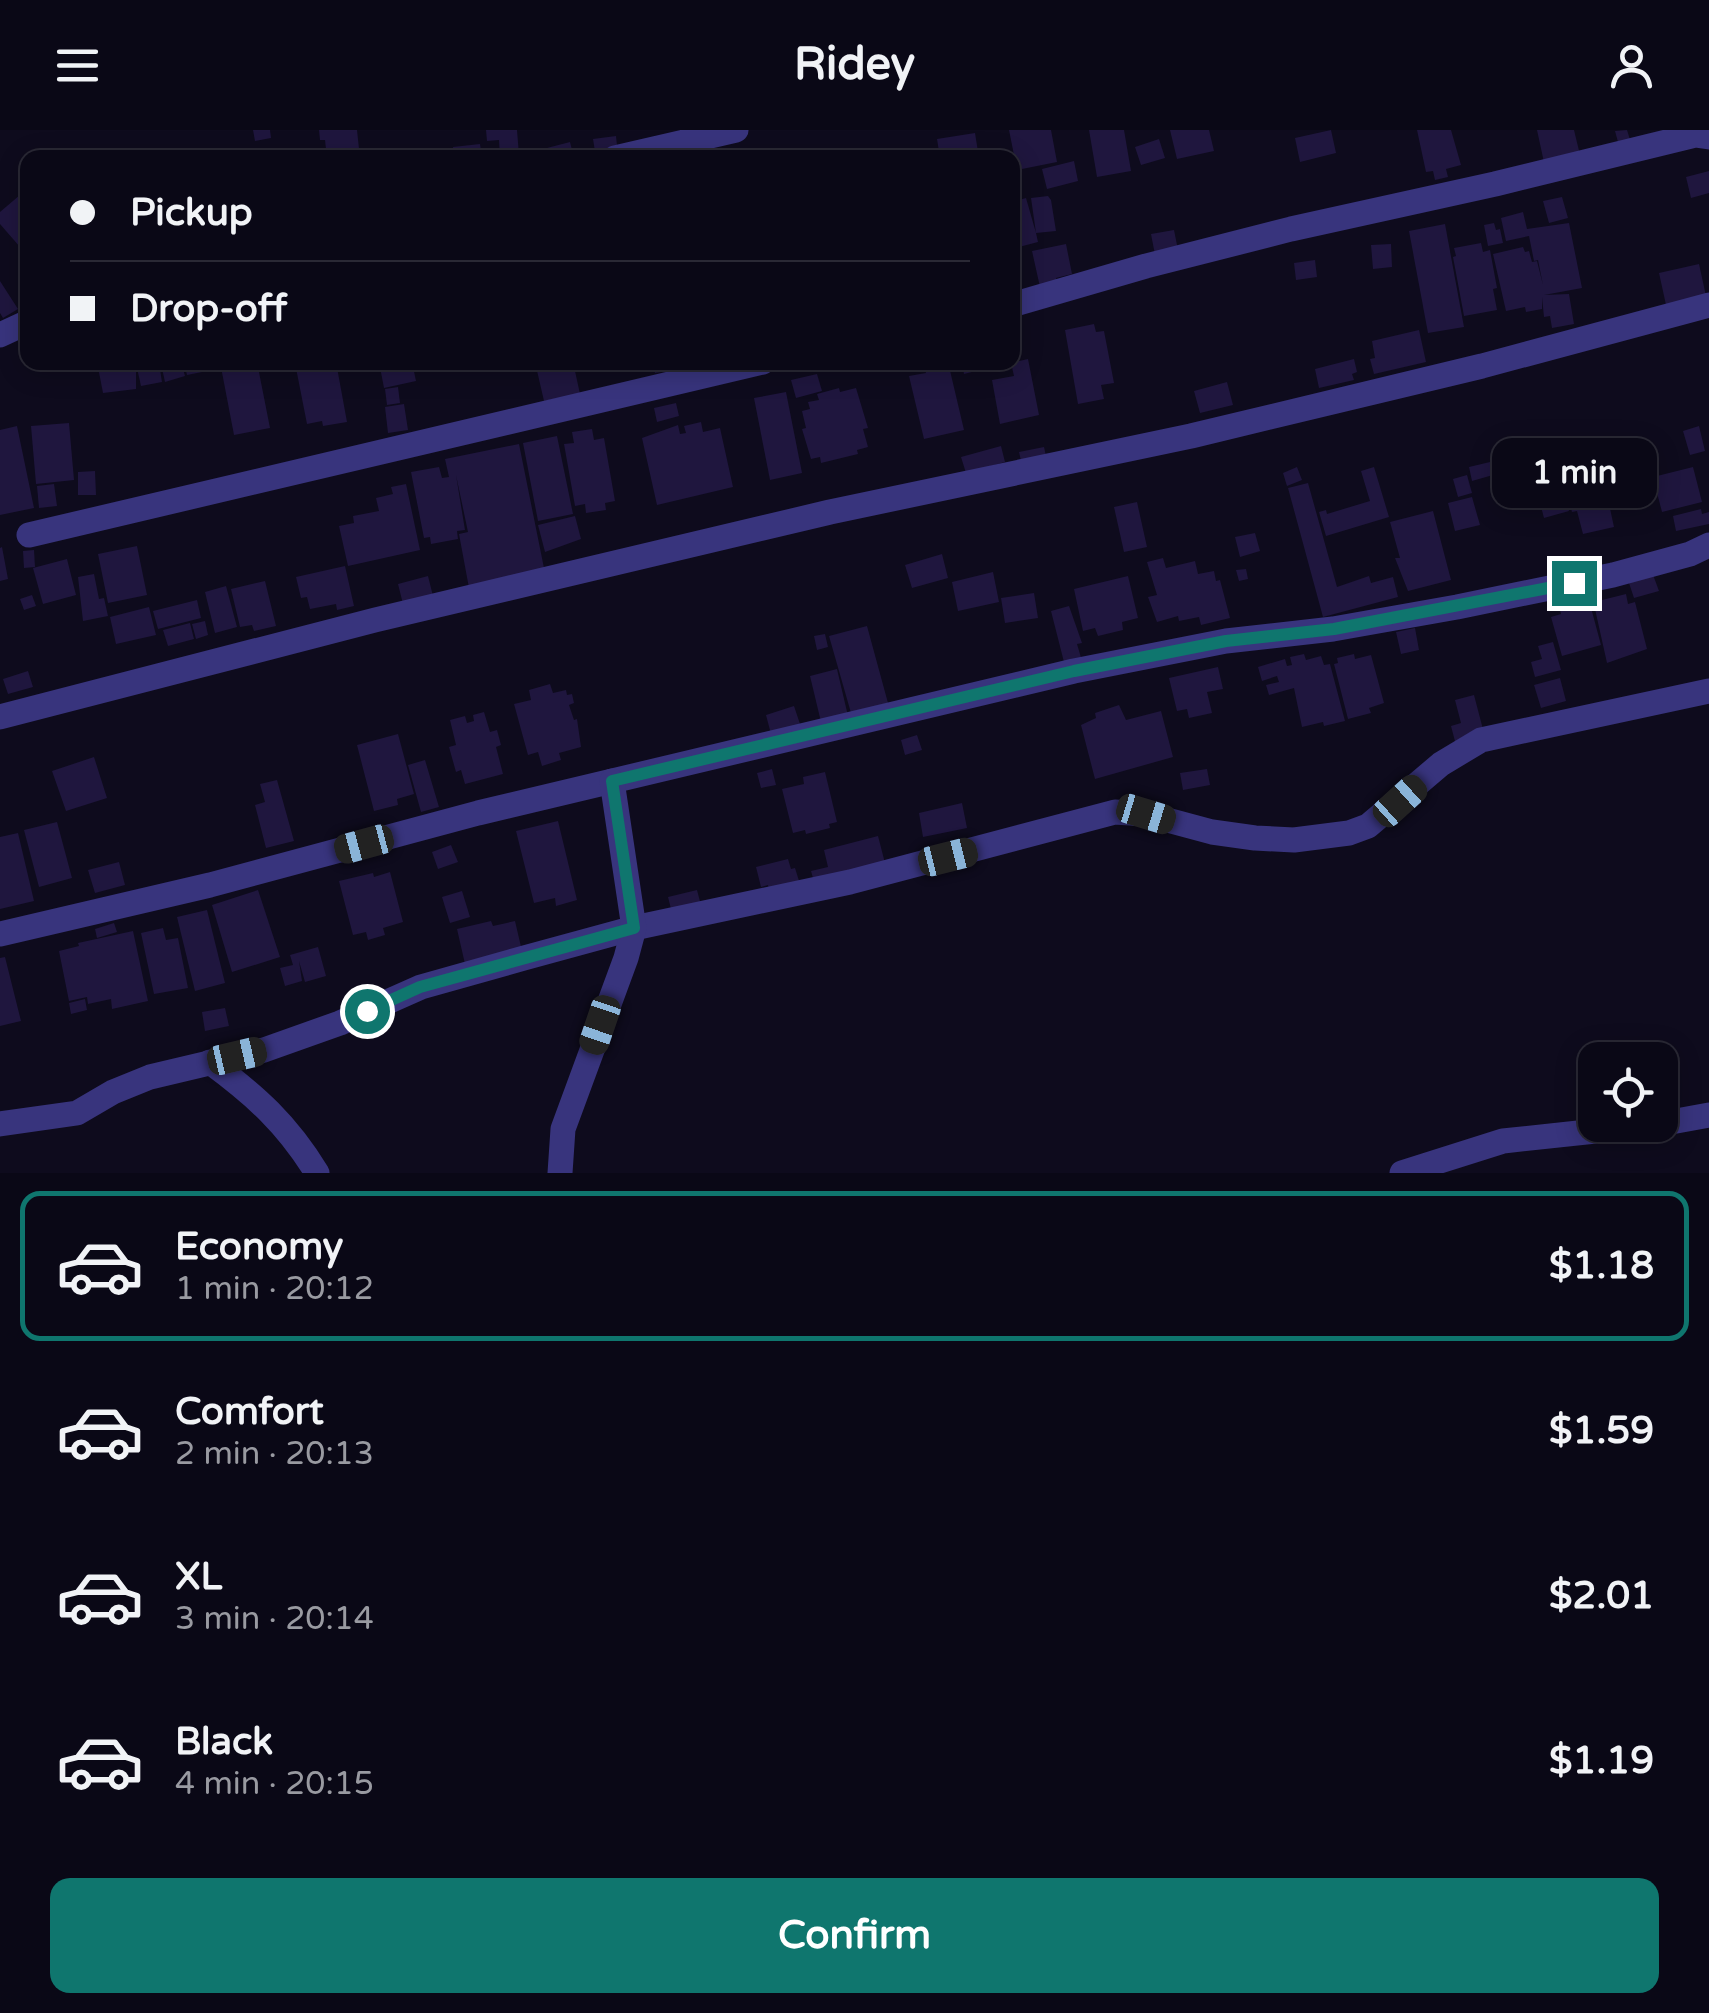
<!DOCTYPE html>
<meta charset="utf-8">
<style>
body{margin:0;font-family:"Varela Round",sans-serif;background:#181623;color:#f1f3f6;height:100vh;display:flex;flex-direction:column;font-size:38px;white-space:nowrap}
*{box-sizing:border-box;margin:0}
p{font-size:32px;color:#999aa1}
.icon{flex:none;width:55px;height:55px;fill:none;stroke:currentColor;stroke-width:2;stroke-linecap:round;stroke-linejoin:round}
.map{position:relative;height:1043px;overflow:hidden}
.drawer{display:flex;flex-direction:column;background:#0a0816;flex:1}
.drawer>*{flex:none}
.top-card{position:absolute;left:20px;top:20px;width:1000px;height:220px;border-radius:20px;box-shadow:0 5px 25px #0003,0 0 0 2px #2a2935;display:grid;align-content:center;height:220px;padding:0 50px;background:#0a0816}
.controls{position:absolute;left:1578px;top:912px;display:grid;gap:20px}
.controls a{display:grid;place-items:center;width:100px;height:100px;border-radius:20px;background:#0a0816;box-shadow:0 5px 25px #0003,0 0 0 2px #2a2935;font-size:50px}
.end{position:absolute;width:45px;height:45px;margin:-22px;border:12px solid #0f766e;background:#fff;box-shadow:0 0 0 5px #fff}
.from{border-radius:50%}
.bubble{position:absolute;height:70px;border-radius:20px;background:#0a0816;box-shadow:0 5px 25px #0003,0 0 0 2px #2a2935;font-size:32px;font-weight:800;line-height:70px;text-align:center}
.car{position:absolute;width:30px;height:60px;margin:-30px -15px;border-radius:12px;box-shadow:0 0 8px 2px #0007;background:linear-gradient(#222 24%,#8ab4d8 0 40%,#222 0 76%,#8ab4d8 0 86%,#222 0)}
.top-card b{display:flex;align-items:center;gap:35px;height:95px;font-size:38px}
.top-card b+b{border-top:2px solid #2a2935}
.top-card i{width:25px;height:25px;background:#f1f3f6}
ul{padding:18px 0 0;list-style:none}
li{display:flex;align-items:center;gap:30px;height:150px;margin:0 20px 15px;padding:0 30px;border:5px solid transparent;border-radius:20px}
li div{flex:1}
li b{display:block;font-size:38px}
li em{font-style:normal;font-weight:800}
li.active{border-color:#0f766e}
li>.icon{width:90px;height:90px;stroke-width:1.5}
.cta{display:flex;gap:20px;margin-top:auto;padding:20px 50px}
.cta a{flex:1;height:115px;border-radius:20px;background:#0f766e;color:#fff;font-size:40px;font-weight:800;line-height:115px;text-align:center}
header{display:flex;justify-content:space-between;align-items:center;height:130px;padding:0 50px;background:#0a0816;font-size:45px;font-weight:800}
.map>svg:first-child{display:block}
.building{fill:#1f163e}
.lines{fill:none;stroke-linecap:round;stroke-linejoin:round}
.street{stroke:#38347d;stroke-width:25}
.route{stroke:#0f766e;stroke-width:12}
</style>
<header><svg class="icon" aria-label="menu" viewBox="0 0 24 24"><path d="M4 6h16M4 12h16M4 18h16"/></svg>Ridey<svg class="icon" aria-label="person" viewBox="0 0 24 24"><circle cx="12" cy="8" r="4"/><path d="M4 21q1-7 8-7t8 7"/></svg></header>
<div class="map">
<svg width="1709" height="1043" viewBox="0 0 1709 1043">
<rect width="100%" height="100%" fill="#0e0b1d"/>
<g class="building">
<path d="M253,0H270L271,8L255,11Z"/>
<path d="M319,0H357L360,28H327L325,10H320Z"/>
<path d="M486,0H517L519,25L500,27L499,10L487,11Z"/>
<path d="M1009,0H1051L1057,32L1017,40Z"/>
<path d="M1089,0H1124L1131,41L1097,47Z"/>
<path d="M1170,0H1209L1214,21L1177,29Z"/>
<path d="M1331,0L1336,23L1300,32L1295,8Z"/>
<path d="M1417,0H1451L1461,35L1446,39L1448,47L1435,50L1433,41L1426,42Z"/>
<path d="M1537,0H1574L1581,29L1545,37Z"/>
<path d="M1627,0L1633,19L1621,23L1615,1Z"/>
<path d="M975,3L979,28H940L937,9Z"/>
<path d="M616,6L618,25L596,28L593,9Z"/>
<path d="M1159,9L1165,28L1141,35L1135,17Z"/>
<path d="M570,12L574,28H549L547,18Z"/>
<path d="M480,14L482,28H454L453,17Z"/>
<path d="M896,20L897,28H869V26Z"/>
<path d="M1074,31L1078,51L1047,59L1042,39Z"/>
<path d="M1709,41V63L1691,68L1686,47Z"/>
<path d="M20,65L28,74V110L20,117L0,94V82Z"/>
<path d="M1048,66L1051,70L1056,101L1036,103L1038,112L1019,117L1022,129L1012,132V72L1026,68L1036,103L1031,68Z"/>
<path d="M1562,67L1568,88L1549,93L1543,71Z"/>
<path d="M1523,82L1527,99L1569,93L1582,158L1544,165L1569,164L1574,194L1552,198L1550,186L1544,187L1542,167V179L1526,182L1525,177L1506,181L1493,124L1523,117L1525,122L1529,121L1532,132L1537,131L1543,155L1538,130L1534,131L1529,106L1506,111L1501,88Z"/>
<path d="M1494,93L1496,100L1500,99L1503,113L1488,116L1484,95Z"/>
<path d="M1445,94L1464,197L1428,203L1409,101Z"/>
<path d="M1174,100L1179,125L1156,130L1151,104Z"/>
<path d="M1481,113L1483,122L1490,120L1497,158L1493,159L1497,180L1464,186L1453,127L1456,126L1454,118Z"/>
<path d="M1066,114L1072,144L1056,148L1058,153L1040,157L1032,121Z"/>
<path d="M1391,114L1392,137L1373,139L1371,115Z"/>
<path d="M1315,130L1317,147L1296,150L1294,133Z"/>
<path d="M1699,134L1706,166L1666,175L1659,143Z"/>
<path d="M0,151L18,179L3,188L0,183Z"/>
<path d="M1094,194L1096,202L1104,201L1114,253L1101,255L1104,269L1078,274L1065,200Z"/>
<path d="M1419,200L1426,232L1374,244L1370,229L1375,228L1372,211Z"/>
<path d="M1028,229L1039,285L1000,294L992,250L1014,246L1011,233Z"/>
<path d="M1354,229L1357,242L1352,244L1354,250L1319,258L1315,239Z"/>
<path d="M97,232H136V259L103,263Z"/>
<path d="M181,232L185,246L165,252L161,234Z"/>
<path d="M184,232H205L207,241L187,245Z"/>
<path d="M220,232H257L270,298L234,305Z"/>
<path d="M336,232L347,292L323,296L322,291L307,294L296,238Z"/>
<path d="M379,232H412L416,251L384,258Z"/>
<path d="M466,232H500V234L468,241Z"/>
<path d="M535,232H573L580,264L544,271Z"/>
<path d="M653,232H694L695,236L655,243Z"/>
<path d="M923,232H948L964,300L924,309L909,246L926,243Z"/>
<path d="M962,232H994L995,236L964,244Z"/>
<path d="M159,233L162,252L141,256L137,238Z"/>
<path d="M817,244L822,261L796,268L791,250Z"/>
<path d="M1227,252L1233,275L1200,283L1194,261Z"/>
<path d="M398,257L400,273L387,275L385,259Z"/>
<path d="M839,258L840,262L856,258L868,298L863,299L868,317L857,320L858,324L821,333L820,327L811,329L802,299L806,298L802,281L810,279L808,272L819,270L817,264Z"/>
<path d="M786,262L802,343L770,350L754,268Z"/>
<path d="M676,273L679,286L657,292L654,278Z"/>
<path d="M404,274L408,300L388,303L385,277Z"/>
<path d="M701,292L703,302L720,298L733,357L657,375L642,308L678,295L680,304L686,303L684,296Z"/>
<path d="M69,293L74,350L36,354L31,296Z"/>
<path d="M17,296L34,378L0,385V300Z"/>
<path d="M1699,296L1705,321L1690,325L1683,301Z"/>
<path d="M592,299L594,310L604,308L615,371L605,373L606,380L586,383L585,374L575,376L564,314L574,313L572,302Z"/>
<path d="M557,306L573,384L538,391L523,313Z"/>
<path d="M519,314L545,443L469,458L459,404L468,402L456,345L465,400L457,401L458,409L431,414L430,407L424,408L411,342L439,337L442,348L449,347L445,329Z"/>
<path d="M1001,316L1005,332L966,343L961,327Z"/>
<path d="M1044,317L1046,326L1021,331L1019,322Z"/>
<path d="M1592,327L1593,334L1600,332L1614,397L1583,404L1577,381L1572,382L1562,344L1568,342L1565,333Z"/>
<path d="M1490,332L1493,345L1472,351L1469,337Z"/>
<path d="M1297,337L1302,350L1287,356L1283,343Z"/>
<path d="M1374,337L1389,387L1326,406L1319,382L1326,380L1327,384L1370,371L1361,341Z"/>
<path d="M1693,337L1702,372L1662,382L1653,347Z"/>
<path d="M95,341L96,365H78V342Z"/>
<path d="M1559,343L1569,381L1544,388L1534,350Z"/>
<path d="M1467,345L1472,363L1458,367L1453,349Z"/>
<path d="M1308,353L1337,457L1369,446L1371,453L1393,447L1398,467L1323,487L1288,358Z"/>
<path d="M54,354L57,376L39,378L37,356Z"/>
<path d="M406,354L420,420L348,436L339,396L354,393L353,386L379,381L376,368L393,364L391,357Z"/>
<path d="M1472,367L1480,395L1455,401L1448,373Z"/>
<path d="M1137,372L1147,417L1124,422L1114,377Z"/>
<path d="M1701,379L1702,384L1709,382V394L1676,401L1673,386Z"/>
<path d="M1433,381L1451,450L1408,461L1395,428H1400L1390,392Z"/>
<path d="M575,386L581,409L545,422L538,395Z"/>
<path d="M1255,403L1260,421L1240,427L1235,407Z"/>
<path d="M137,416L147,465L108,473L98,424Z"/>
<path d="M2,417L8,449L0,451V418Z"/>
<path d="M34,420L35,437L24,438L23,421Z"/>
<path d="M942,424L948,448L912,458L905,435Z"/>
<path d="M1163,428L1166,438L1195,431L1198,444L1214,441L1216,451L1220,450L1230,488L1201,495L1199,487L1179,491L1178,486L1157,492L1148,467L1157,465L1147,432Z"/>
<path d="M67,429L76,465L43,474L33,438Z"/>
<path d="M345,436L354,476L337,480L336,474L310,479L307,467L301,468L296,447Z"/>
<path d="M1246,439L1248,449L1239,451L1236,440Z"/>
<path d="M993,442L999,472L958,481L952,452Z"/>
<path d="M1652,442L1659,461L1634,468L1628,450Z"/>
<path d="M94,444L99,469L104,468L108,486L83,491L78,447Z"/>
<path d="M428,446L433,466L403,474L398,454Z"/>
<path d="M1128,446L1138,488L1122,492L1123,500L1098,506L1095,498L1083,501L1074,459Z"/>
<path d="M265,451L276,496L254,501L252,495L240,497L231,459Z"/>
<path d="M226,456L237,497L215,503L205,462Z"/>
<path d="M1034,463L1038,488L1005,493L1001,468Z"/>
<path d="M1626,464L1628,474L1635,472L1647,519L1607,533L1595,479L1600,478L1598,471Z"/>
<path d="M32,465L36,476L24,480L20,469Z"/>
<path d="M197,470L201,488L158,499L153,481Z"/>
<path d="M1578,471L1580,477L1590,474L1601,515L1562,526L1551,487L1561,484L1559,476Z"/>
<path d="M1069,476L1082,513L1077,514L1082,531L1065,536L1051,481Z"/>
<path d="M149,477L156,505L116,514L110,487Z"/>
<path d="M205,491L208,505L196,509L192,494Z"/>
<path d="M190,493L194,509L168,516L163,500Z"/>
<path d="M867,496L888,573L851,583L829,506Z"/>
<path d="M1415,498L1419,520L1401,524L1396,502Z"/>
<path d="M825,504L828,517L817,520L814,506Z"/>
<path d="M1553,512L1561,540L1535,547L1531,532L1542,529L1538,516Z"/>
<path d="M1304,524L1306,530L1321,526L1324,535L1330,534L1345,591L1324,596L1323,592L1302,597L1294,558L1269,565L1266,555L1279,552L1277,546L1262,551L1258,537L1285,529L1287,536L1292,535L1290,527Z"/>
<path d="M1354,524L1355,529L1371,525L1384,573L1369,578L1371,583L1348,589L1334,534L1338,533L1337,528Z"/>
<path d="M1218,537L1223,559L1207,562L1212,583L1189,588L1187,579L1177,581L1169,548Z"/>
<path d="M837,539L848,586L821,592L810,546Z"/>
<path d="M28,541L33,557L8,564L3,549Z"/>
<path d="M1560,548L1566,571L1541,578L1534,555Z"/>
<path d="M550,554L553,563L566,560L567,565L572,564L574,573L569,575L574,590L577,589L581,617L559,623L561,630L542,636L538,622L528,625L514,574L531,570L529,560Z"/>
<path d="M1474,565L1485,607L1456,615L1451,596L1461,593L1455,570Z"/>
<path d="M1119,575L1126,590L1161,581L1173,627L1095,649L1081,595L1096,588L1095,583Z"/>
<path d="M794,576L800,594L771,604L766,585Z"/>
<path d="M484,582L490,602L497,600L501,615L496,617L503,644L465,654L461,640L456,642L449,617L456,615L450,590L465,586L467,593L474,591L473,585Z"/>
<path d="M398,604L414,664L397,669L398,675L374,681L357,615Z"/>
<path d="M917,605L922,620L905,625L901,610Z"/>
<path d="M94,627L107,668L66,681L52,641Z"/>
<path d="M425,630L439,677L421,682L408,635Z"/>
<path d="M772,639L776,655L761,658L757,643Z"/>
<path d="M1207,639L1210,655L1183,660L1180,643Z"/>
<path d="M825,642L837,692L829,694L830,698L806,704L805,700L793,703L782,659L804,654L803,647Z"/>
<path d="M277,650L294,711L266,718L255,675L265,672L260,654Z"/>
<path d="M962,673L967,698L923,707L919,683Z"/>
<path d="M558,691L577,770L556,776L555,768L534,773L516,701Z"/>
<path d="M57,692L72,748L39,757L24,700Z"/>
<path d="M18,703L34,771L0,779V707Z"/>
<path d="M878,706L886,737L815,755L811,741L828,737L824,720Z"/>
<path d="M451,715L458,732L438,739L432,722Z"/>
<path d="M788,729L791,739L795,738L800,754L769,761L768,755L761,757L756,737Z"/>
<path d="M119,732L125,755L95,763L88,740Z"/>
<path d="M390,742L403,792L383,798L385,805L368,810L366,802L353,805L339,751L373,743L374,747Z"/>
<path d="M258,760L280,827L232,842L212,775Z"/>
<path d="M697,760L702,779L673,787L668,767Z"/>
<path d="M462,761L470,787L450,793L442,767Z"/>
<path d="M207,780L225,853L195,861L177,787Z"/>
<path d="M491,791L493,796L515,791L522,821L465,834L457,799Z"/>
<path d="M114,793L117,802L97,808L95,799Z"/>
<path d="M163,798L166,810L178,808L188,858L154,864L141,803Z"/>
<path d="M133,801L148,871L112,879L111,869L88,874L87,867L69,871L59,821L79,816L78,813Z"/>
<path d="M318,817L326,846L305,852L299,831L302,851L285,856L280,838L293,835L290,825Z"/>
<path d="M5,827L21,891L0,896V828Z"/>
<path d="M85,869L87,880L71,884L69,873Z"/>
<path d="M225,878L229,896L205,901L202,882Z"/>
</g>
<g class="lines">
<g class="street">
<path d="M615,28L736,0"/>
<path d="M1012,175L1146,136L1291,99L1495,54L1695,5L1709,7"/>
<path d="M0,205L28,192"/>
<path d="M29,405L763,232"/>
<path d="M0,587L375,490L830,382L1191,306L1482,236L1709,175"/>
<path d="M0,804L210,755L478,683L1074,541L1226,511L1333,499L1457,477L1613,445L1690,424L1709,415"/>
<path d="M210,932C256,966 287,994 317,1043"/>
<path d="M0,994L77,983L113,962L150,947L264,920L340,893L421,857L524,828L634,798L850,752L1115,682L1145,684L1212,702L1255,708L1294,710L1349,703L1368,696L1441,634L1481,610L1709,561"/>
<path d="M1660,994L1709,985"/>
<path d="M560,1043L563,999L626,828L634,798L612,651"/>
<path d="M1402,1043L1503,1011L1652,995"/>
</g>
</g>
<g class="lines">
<path class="route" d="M367,881L420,857L634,798L612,651L1074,541L1226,511L1334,499L1574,453"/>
</g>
</svg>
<div class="controls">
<a><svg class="icon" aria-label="locate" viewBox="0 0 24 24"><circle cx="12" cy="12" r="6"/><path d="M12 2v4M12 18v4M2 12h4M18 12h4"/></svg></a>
</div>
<i class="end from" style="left:367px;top:881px"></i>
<i class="end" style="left:1574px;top:453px"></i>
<div class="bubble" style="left:1492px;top:308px;width:165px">1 min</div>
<i class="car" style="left:1400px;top:671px;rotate:48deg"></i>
<i class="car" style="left:1146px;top:684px;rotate:107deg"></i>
<i class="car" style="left:364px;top:714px;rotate:255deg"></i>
<i class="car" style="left:948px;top:727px;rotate:76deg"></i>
<i class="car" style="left:600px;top:895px;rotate:199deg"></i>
<i class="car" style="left:237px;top:926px;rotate:77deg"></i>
<div class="top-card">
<b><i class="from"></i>Pickup</b>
<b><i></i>Drop-off</b>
</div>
</div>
<section class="drawer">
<ul>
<li class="active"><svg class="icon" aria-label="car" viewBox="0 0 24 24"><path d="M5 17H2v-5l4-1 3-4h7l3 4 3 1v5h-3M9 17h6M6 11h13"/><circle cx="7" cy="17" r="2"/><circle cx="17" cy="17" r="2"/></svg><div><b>Economy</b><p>1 min · 20:12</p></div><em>$1.18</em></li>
<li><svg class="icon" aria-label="car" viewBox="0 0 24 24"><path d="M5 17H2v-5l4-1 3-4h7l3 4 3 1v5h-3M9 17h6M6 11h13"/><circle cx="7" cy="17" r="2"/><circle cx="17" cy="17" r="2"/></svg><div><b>Comfort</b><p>2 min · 20:13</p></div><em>$1.59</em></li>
<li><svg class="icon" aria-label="car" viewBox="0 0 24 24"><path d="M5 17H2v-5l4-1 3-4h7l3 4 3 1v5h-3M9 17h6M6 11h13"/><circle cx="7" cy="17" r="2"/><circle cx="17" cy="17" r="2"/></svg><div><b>XL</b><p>3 min · 20:14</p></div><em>$2.01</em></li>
<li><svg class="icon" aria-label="car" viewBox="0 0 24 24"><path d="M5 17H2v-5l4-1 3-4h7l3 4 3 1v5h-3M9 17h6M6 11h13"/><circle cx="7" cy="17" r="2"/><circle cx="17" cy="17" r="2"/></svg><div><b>Black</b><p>4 min · 20:15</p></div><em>$1.19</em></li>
</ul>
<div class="cta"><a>Confirm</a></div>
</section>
